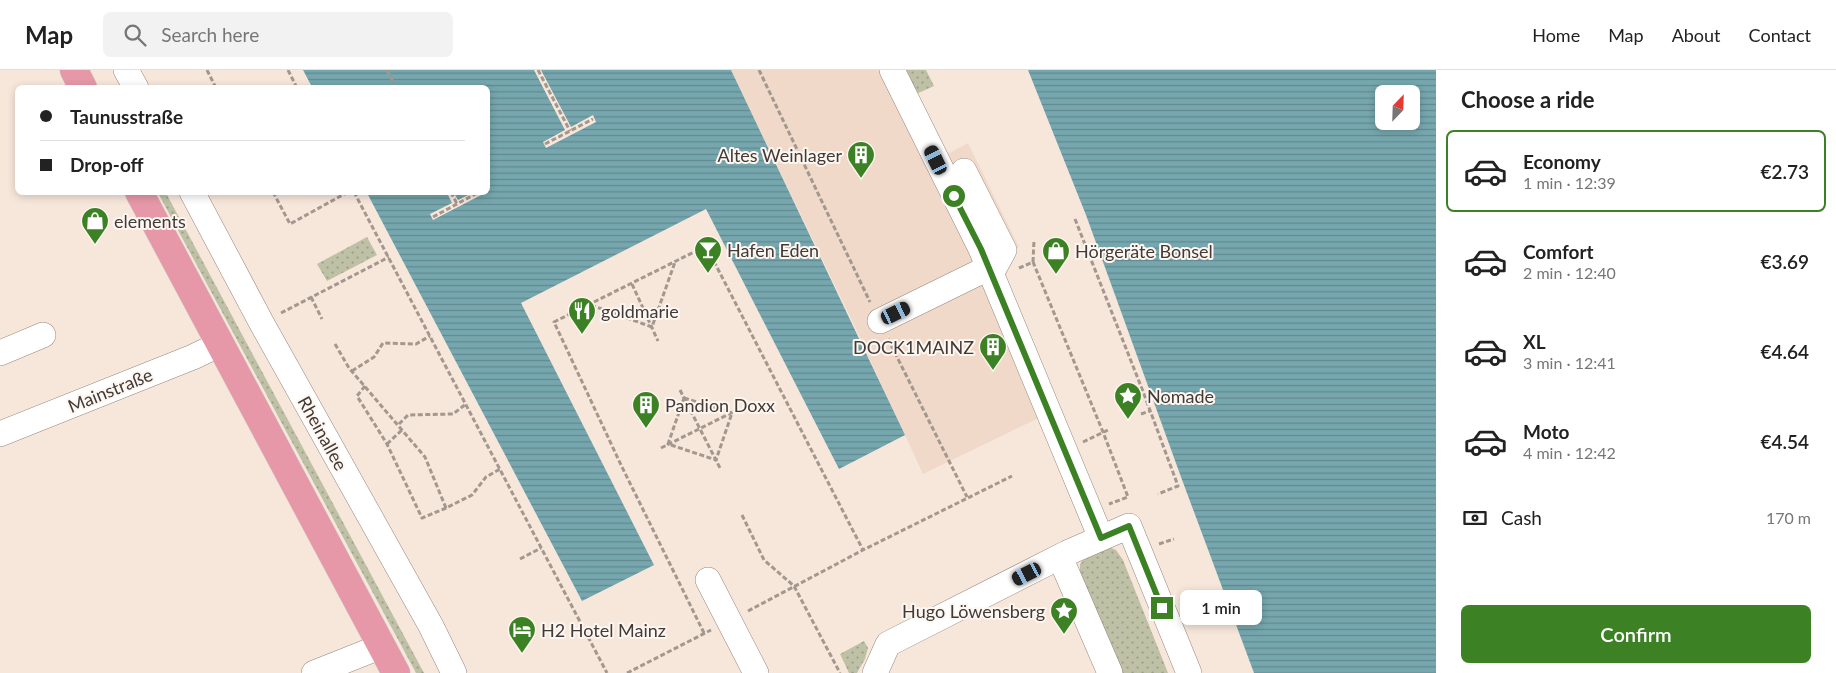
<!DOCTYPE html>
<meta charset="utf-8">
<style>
body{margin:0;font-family:Lato,sans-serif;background:#f2f2f2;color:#222;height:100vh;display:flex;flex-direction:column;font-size:19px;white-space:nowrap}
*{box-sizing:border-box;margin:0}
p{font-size:16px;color:#767676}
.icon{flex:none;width:28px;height:28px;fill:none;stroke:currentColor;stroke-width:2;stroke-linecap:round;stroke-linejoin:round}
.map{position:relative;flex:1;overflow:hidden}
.sheet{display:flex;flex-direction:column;background:#fff;width:400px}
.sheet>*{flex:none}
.top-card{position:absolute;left:15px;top:15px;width:475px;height:110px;border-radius:8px;box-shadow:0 2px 8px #0003;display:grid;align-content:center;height:110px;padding:0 25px;background:#fff}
.needle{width:32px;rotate:23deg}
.fabs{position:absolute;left:1375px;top:15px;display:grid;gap:10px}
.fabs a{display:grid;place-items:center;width:45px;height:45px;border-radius:8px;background:#fff;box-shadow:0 2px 8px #0003;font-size:25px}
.end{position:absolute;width:22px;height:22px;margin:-11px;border:6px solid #3c8124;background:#fff;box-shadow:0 0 0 2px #fff}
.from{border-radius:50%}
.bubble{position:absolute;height:35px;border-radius:8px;background:#fff;box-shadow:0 2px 8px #0003;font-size:16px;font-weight:600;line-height:35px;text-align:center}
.car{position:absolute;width:15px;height:30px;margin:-15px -8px;border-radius:6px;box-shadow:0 0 4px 1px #0007;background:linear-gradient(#222 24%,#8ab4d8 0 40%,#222 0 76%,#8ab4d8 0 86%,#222 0)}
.top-card b{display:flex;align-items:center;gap:18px;height:48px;font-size:19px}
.top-card b+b{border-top:1px solid #e0e0e0}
.top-card i{width:12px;height:12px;background:#222}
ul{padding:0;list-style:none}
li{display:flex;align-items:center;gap:15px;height:82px;margin:0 10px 8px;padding:0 15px;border:2px solid transparent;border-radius:8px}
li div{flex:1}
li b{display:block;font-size:19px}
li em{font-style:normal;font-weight:600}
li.current{border-color:#3c8124}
li>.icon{width:45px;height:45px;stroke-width:1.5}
h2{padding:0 25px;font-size:22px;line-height:60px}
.pay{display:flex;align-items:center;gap:12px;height:55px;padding:0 25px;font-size:19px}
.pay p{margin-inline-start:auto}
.action{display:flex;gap:10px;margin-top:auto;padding:10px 25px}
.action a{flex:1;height:58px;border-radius:8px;background:#3c8124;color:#fff;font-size:20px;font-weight:600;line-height:58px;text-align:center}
header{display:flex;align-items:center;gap:30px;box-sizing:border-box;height:70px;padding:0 25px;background:#fff;border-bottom:1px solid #e0e0e0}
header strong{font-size:24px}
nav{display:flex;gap:28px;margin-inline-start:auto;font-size:18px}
.search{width:350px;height:45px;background:#f2f2f2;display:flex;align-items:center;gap:12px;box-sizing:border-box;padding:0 18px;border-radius:8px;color:#767676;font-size:19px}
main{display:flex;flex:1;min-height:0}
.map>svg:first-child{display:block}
.built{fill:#f0d9c9}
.grass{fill:url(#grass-dots)}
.water{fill:url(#water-rules);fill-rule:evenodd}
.pier{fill:#f7e7db}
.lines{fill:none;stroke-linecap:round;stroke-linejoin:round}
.minor-casing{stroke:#97877d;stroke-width:26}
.major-casing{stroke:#d1d0cf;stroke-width:29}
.path{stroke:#a3978e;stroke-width:3;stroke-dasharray:5 2.5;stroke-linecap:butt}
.minor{stroke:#fff;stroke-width:25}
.major{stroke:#e698a8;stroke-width:28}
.route{stroke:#3c8124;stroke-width:6}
.labels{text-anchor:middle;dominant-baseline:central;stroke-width:4;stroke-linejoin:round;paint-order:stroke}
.poi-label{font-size:18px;fill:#413a36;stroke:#fdf6f1;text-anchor:start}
.street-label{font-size:18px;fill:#413a36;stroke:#fdf6f1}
</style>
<header>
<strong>Map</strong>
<div class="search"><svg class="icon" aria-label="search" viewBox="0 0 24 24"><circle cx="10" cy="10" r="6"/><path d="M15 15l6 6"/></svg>Search here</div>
<nav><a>Home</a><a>Map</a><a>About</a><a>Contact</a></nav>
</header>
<main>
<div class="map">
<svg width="1436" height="603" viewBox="0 0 1436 603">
<defs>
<pattern id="grass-dots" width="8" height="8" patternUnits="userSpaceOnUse" patternTransform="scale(1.25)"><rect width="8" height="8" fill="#bec1a6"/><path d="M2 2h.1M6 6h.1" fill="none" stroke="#9c9e88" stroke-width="1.8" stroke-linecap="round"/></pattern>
<pattern id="water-rules" width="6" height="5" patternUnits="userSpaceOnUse" patternTransform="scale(1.25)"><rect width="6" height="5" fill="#76a7ae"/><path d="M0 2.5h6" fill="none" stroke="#62898e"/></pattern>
</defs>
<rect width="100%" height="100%" fill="#f7e7db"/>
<path class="built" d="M731,0H892L936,90L968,73L1019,177L982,195L1047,344L923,404L855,257Z"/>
<g class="grass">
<path d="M902,0H926L934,16L914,25Z"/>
<path d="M158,123H166L424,603H416Z"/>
<path d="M367,167L377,185L327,211L317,194Z"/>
<path d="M1109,477L1116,480L1123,490L1168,603H1120L1080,502V494L1086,487Z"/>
<path d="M864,571L868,578L865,589L857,603H849L840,584Z"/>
</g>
<g class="water">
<path d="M303,0H731L905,365L839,399L706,139L521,233L654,495L582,531L367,123L488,122V18L312,17Z"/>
<path d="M1028,0H1436V603H1254L1181,407L1086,145ZM1384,24H1411V51H1384Z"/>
</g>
<g class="pier">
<path d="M534,0H541L571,57L593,45L596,52L546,78L543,72L565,60Z"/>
<path d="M447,123H454L458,130L472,123H482L483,124L433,150L430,144L452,133Z"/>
</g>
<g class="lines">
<defs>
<g id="minor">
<path d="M126,0L136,18"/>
<path d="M892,0L981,179L1101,468"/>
<path d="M964,101L1004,180L991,204"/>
<path d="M192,122L261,252L431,556L454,603"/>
<path d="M880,251L988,198"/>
<path d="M0,283L43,265"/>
<path d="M0,364L193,287L220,274"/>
<path d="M1060,487L1110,603"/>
<path d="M708,510L756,603"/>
<path d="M314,603L382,576"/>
<path d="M875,603L888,574L1067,483L1129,456L1189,603"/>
</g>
<g id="major">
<path d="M74,0L83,18"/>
<path d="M139,122L396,603"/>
</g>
</defs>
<use href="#minor" class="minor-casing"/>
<use href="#major" class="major-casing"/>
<g class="path">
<path d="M207,0L216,18"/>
<path d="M288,0L297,18"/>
<path d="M387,0L396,18"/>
<path d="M538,0L570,61"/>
<path d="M759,0L870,232"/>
<path d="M545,74L593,49"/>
<path d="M273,122L290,154L348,122"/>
<path d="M354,122L607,603"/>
<path d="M451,122L457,134"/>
<path d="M433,147L479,122"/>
<path d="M1075,149L1144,324L1178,416L1158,424"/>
<path d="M1033,192L1034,170"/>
<path d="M1019,198L1033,192L1103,362L1128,427L1109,434"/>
<path d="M632,214L658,271"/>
<path d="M311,227L322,249"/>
<path d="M591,235L652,257L675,192"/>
<path d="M281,243L389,187"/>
<path d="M888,269L967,427"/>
<path d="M335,274L349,298L425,387L446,438L472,425L486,407L500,399"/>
<path d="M352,301L374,287L383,273L416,274L430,266"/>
<path d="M365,316L357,326L387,374L422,448L446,438"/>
<path d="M680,320L720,398"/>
<path d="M684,328L732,343L716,390L668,374Z"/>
<path d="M1141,344L1150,341"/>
<path d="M399,354L408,345L453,344L466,334"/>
<path d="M1083,372L1110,359"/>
<path d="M387,374L403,359"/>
<path d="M661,378L739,339"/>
<path d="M742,445L764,490L794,516L840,603"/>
<path d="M1159,474L1174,469"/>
<path d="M520,489L541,478"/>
<path d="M748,541L863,480L1012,406"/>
<path d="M704,563L622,397L554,252L706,176L863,480"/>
<path d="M627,603L711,560"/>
</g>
<use href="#minor" class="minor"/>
<use href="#major" class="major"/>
</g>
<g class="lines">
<path class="route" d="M954,126L981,179L1101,468L1129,456L1162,538"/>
</g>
<defs>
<symbol id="building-pin" viewBox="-11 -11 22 30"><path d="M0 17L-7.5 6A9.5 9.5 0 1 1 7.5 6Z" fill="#3c8124" stroke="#fdf6f1"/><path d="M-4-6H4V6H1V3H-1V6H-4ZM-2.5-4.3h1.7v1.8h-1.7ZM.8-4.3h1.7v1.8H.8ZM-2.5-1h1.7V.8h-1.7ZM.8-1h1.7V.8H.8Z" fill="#fff"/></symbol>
<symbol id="shop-pin" viewBox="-11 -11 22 30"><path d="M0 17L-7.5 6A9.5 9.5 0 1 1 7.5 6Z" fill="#3c8124" stroke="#fdf6f1"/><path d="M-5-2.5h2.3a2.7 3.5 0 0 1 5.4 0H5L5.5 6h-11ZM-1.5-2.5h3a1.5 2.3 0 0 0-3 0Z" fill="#fff"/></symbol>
<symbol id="bar-pin" viewBox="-11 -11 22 30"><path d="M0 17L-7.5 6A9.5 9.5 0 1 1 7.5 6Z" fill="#3c8124" stroke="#fdf6f1"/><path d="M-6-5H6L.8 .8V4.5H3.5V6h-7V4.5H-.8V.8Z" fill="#fff"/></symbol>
<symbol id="restaurant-pin" viewBox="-11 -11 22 30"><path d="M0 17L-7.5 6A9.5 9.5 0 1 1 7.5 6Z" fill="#3c8124" stroke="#fdf6f1"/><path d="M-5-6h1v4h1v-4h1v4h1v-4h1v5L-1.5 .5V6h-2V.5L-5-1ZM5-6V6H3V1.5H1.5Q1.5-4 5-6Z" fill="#fff"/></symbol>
<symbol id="sight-pin" viewBox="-11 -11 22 30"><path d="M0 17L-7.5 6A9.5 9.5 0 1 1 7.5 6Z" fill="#3c8124" stroke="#fdf6f1"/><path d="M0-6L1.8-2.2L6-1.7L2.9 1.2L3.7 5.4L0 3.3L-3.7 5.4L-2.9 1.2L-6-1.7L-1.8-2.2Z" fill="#fff"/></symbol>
<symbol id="hotel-pin" viewBox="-11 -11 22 30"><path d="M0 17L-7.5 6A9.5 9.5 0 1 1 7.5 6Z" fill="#3c8124" stroke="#fdf6f1"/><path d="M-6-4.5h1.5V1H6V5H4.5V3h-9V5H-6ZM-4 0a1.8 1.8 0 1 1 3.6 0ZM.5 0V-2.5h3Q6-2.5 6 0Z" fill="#fff"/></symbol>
</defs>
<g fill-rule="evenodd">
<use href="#building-pin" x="845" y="69" width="32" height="43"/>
<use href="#shop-pin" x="79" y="135" width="32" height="43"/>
<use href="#bar-pin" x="692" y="164" width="32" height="43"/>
<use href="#shop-pin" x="1040" y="165" width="32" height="43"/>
<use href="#restaurant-pin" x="566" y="225" width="32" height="43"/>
<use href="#building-pin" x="977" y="261" width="32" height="43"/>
<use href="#sight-pin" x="1112" y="310" width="32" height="43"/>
<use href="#building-pin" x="630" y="319" width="32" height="43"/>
<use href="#sight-pin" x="1048" y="525" width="32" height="43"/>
<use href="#hotel-pin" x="506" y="544" width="32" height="43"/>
</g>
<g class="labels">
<g class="poi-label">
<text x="842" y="85" text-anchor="end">Altes Weinlager</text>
<text x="114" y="151">elements</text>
<text x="727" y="180">Hafen Eden</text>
<text x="1075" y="181">Hörgeräte Bonsel</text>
<text x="601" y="241">goldmarie</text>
<text x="974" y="277" text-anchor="end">DOCK1MAINZ</text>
<text x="1147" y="326">Nomade</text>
<text x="665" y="335">Pandion Doxx</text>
<text x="1045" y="541" text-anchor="end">Hugo Löwensberg</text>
<text x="541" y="560">H2 Hotel Mainz</text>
</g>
<g class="street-label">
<text transform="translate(110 320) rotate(-22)">Mainstraße</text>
<text transform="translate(323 363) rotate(61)">Rheinallee</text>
</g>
</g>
</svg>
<div class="fabs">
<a><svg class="needle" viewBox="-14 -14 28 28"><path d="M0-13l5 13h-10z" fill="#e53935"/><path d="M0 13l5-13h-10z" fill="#767676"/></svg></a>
</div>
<i class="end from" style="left:954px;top:126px"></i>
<i class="end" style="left:1162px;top:538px"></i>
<div class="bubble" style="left:1180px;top:520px;width:82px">1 min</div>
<i class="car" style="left:936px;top:90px;rotate:334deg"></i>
<i class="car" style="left:896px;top:243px;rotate:64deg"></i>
<i class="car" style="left:1027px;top:504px;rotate:243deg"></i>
<div class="top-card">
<b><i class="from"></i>Taunusstraße</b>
<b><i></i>Drop-off</b>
</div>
</div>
<section class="sheet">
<h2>Choose a ride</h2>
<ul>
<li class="current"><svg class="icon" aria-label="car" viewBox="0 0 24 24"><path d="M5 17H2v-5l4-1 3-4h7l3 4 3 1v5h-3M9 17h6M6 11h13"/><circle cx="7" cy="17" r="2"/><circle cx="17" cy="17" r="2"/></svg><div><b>Economy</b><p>1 min · 12:39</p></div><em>€2.73</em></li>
<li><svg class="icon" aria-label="car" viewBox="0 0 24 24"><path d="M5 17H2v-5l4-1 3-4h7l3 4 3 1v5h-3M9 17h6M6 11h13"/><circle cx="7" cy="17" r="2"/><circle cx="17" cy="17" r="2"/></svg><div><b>Comfort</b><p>2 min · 12:40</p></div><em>€3.69</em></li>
<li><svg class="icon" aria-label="car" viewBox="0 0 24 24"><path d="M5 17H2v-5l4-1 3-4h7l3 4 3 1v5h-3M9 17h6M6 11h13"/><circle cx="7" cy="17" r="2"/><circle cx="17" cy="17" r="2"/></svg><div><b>XL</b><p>3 min · 12:41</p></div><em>€4.64</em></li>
<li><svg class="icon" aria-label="car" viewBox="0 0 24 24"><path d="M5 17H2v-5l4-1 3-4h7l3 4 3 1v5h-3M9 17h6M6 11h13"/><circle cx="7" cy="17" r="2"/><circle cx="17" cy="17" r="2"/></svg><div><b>Moto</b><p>4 min · 12:42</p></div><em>€4.54</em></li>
</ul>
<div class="pay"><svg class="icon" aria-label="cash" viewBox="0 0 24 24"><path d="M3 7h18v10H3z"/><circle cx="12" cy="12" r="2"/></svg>Cash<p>170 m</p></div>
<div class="action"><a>Confirm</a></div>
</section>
</main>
